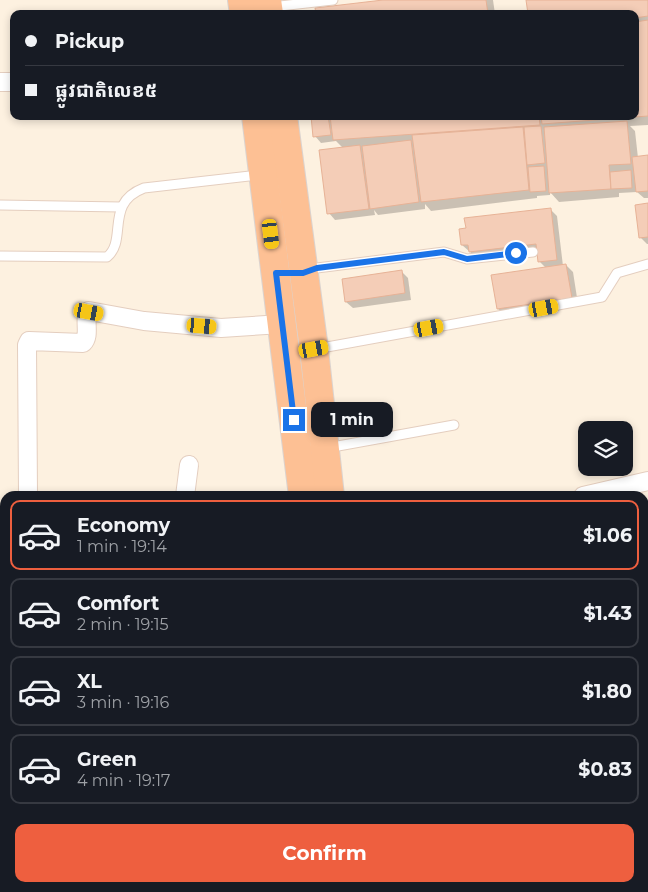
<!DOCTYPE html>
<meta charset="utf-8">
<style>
body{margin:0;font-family:Montserrat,"Noto Sans Khmer",sans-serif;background:#242831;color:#f1f3f6;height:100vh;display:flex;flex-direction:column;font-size:19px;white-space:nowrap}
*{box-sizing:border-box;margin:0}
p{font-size:16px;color:#9ea1a6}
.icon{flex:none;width:28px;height:28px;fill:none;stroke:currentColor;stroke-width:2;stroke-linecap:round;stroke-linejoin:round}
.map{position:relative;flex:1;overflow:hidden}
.panel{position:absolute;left:0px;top:491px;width:649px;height:401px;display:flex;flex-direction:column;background:#171b24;border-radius:15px 15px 0 0;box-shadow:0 2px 8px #0003}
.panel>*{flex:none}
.hud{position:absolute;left:10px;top:10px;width:629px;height:110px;border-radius:10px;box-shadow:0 2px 8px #0003;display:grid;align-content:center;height:110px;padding:0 15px;background:#171b24}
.buttons{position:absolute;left:578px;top:421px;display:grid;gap:10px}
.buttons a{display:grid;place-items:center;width:55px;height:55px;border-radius:10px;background:#171b24;box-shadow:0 2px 8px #0003;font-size:25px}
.end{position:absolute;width:22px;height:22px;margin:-11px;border:6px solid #1a73e8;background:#fff;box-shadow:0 0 0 2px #fff}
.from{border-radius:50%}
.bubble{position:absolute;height:35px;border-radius:10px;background:#171b24;box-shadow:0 2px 8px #0003;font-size:16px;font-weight:700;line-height:35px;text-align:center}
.car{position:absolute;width:15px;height:30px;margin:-15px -8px;border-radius:6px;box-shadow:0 0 4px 1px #0007;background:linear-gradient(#f5c518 24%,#345 0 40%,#f5c518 0 76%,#345 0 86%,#f5c518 0)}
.hud b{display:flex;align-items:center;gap:18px;height:48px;font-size:19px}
.hud b+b{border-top:1px solid #363941}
.hud i{width:12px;height:12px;background:#f1f3f6}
ul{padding:9px 0 0;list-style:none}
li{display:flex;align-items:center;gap:15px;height:70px;margin:0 10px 8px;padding:0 5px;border:2px solid #363941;border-radius:10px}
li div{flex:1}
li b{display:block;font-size:19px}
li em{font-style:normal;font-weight:700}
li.active{border-color:#ee5f3f}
li>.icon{width:45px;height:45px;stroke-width:1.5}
.cta{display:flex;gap:10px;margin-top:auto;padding:10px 15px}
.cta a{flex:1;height:58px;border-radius:10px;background:#ee5f3f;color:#fff;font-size:20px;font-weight:700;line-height:58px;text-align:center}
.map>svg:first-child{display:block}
.shadow{fill:#0003}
.building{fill:#f4cdb7;stroke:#e7b296}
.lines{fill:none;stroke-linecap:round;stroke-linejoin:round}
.service-casing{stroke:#e4cebf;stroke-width:11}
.minor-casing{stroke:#e4cebf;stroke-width:20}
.tertiary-casing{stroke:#e4cebf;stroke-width:25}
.trunk-casing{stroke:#dbd3cf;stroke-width:30}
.service{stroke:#fff;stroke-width:9}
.minor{stroke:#fff;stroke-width:18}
.tertiary{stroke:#fff;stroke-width:22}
.trunk{stroke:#fdc094;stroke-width:28}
.route{stroke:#1a73e8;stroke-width:6}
</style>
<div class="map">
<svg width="648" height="892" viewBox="0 0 648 892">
<rect width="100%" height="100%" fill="#fdf1e0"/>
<g class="shadow">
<path d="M394,0H493L495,14H318Z"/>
<path d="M527,0H648V125L630,126L635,131L638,158L648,157V198H644L637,192L619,193V197L559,202L550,192V195L537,196V198L431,211L425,204V209L378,215L374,210L375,215L335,220L329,213L343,148L336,141L321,143L315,136L312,116H635V14Z"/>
<path d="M648,204V244H647L640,237Z"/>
<path d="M550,209L557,216L563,266L566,265L573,272L578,304L505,315L498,309L546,268L540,262L538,250L477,258L462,245Z"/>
<path d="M402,272L408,278L411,300L353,308L346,302Z"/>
</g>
<g class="building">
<path d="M383,0H486L488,14H316L315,8Z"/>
<path d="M526,0H648V16L635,18V14H528Z"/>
<path d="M648,20V116L542,124L541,116H635V22Z"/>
<path d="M311,116H328L331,135L313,137Z"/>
<path d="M330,116H539L540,125L333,140Z"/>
<path d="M627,121L631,164L609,165L611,189L549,193L544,127Z"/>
<path d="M541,126L545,163L527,165L524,127Z"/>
<path d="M523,127L529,190L421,202L412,135Z"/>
<path d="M411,140L419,202L370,209L362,146Z"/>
<path d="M360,145L369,209L327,214L319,150Z"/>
<path d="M648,155V191L636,192L632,157Z"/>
<path d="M544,166L546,191L530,192L528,167Z"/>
<path d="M631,170L632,188L611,189L610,172Z"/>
<path d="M648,203V237L639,238L635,205Z"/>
<path d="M551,208L557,260L538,262L536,244L469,252L468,245H461L459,229L466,228L464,218Z"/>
<path d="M566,264L572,298L497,309L491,275Z"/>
<path d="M402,270L405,293L345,302L342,279Z"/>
</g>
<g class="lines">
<defs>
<g id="service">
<path d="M271,7L333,0"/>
<path d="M0,205L121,207"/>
<path d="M0,256L107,257C128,240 104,203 144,188L259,175"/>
<path d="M306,272L317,268L444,252L467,259L533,252"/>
<path d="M316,349L602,297L617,273L648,264"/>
<path d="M327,448L454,425"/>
<path d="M644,615L648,614"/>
<path d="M644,774H648"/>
</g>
<g id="minor">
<path d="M0,82H14"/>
<path d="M28,496L27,345L29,341L83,343C91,335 83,320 89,311L144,321L221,328L282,324"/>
<path d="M185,496L189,465"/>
<path d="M583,496L648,481"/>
<path d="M176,888L182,889"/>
</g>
<path id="tertiary" d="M0,754L5,755"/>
<g id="trunk">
<path d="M242,0L244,14"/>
<path d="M267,0L269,14"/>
<path d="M256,116L303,496"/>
<path d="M283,116L314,349L330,496"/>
<path d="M345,888V892"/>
<path d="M371,888V892"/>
</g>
</defs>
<use href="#service" class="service-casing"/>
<use href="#minor" class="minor-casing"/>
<use href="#tertiary" class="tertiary-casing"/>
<use href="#trunk" class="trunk-casing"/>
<use href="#service" class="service"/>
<use href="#minor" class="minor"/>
<use href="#tertiary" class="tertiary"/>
<use href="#trunk" class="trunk"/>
</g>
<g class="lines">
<path class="route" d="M294,420L276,273H303L317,268L444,252L467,259L516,253"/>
</g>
</svg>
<div class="buttons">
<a><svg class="icon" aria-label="layers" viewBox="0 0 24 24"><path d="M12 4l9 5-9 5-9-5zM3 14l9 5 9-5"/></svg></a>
</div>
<i class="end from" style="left:516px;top:253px"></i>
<i class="end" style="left:294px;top:420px"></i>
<div class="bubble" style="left:311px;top:402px;width:82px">1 min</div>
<i class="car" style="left:271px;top:234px;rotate:173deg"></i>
<i class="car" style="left:544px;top:308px;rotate:80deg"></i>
<i class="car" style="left:89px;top:312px;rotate:100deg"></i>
<i class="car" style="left:202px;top:326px;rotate:95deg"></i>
<i class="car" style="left:429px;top:328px;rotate:80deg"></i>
<i class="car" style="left:314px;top:349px;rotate:80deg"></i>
<div class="hud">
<b><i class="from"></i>Pickup</b>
<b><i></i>ផ្លូវជាតិលេខ៥</b>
</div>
<section class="panel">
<ul>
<li class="active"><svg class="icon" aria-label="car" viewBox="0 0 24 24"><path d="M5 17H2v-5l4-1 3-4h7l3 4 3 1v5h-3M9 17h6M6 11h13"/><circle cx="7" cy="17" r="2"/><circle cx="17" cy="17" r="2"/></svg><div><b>Economy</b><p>1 min · 19:14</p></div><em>$1.06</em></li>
<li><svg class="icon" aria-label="car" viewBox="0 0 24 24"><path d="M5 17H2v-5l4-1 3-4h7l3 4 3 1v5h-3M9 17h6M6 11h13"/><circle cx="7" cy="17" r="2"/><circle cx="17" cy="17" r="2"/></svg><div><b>Comfort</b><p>2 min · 19:15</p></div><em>$1.43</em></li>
<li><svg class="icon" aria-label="car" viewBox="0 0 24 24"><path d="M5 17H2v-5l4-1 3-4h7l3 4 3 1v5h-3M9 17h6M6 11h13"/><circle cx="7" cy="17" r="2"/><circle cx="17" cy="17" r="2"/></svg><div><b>XL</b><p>3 min · 19:16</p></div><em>$1.80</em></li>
<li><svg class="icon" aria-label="car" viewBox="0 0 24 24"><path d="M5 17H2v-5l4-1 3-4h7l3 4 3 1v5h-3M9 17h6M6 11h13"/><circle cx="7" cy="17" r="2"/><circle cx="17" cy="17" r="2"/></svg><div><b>Green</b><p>4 min · 19:17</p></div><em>$0.83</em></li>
</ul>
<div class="cta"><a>Confirm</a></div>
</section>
</div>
